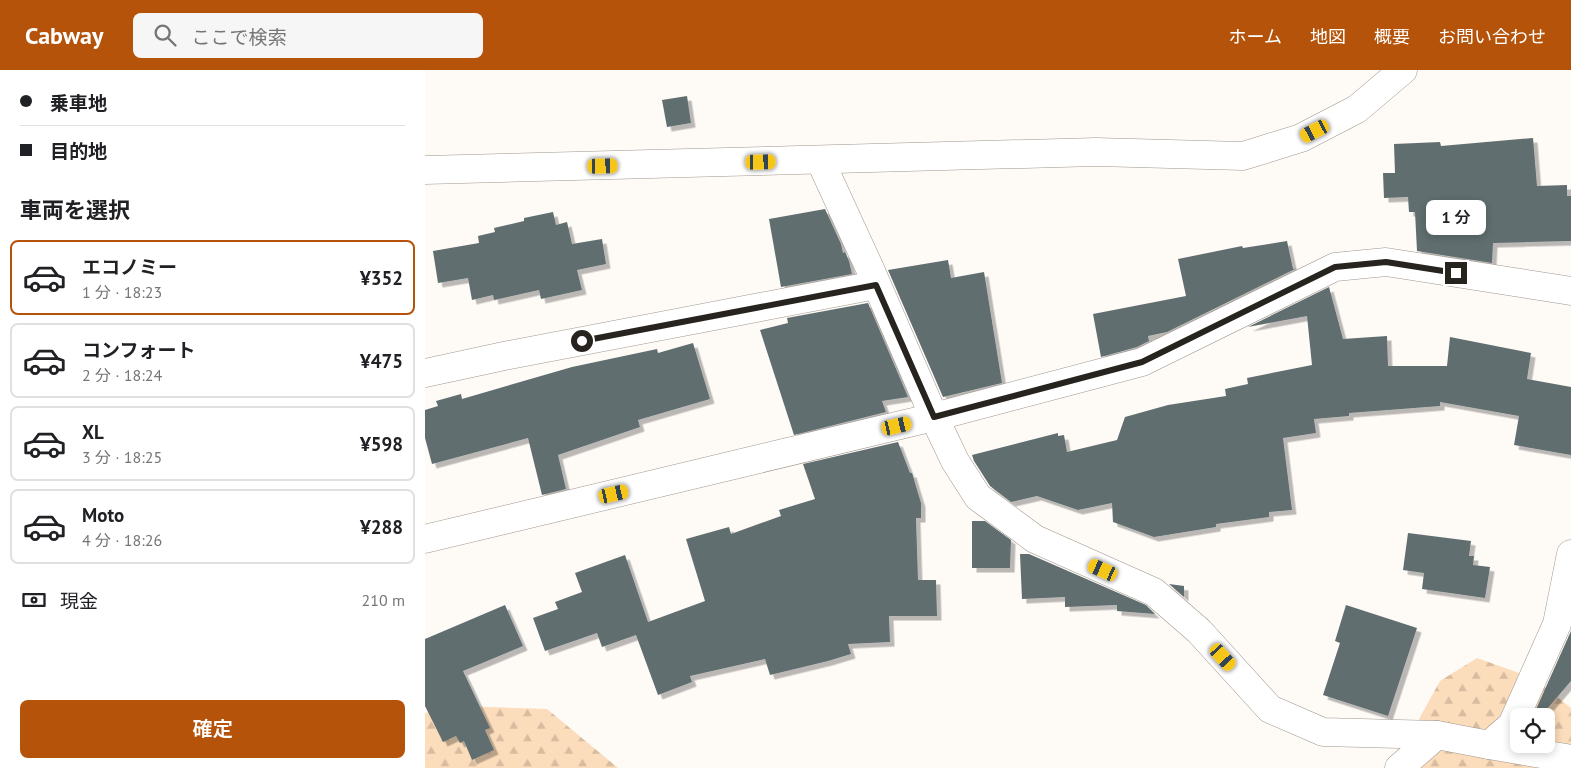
<!DOCTYPE html>
<html lang="ja">
<meta charset="utf-8">
<style>
body{margin:0;font-family:"PT Sans","Noto Sans JP",sans-serif;background:#f6f6f6;color:#202124;height:100vh;display:flex;flex-direction:column;font-size:19px;white-space:nowrap}
*{box-sizing:border-box;margin:0}
p{font-size:16px;color:#757577}
.icon{flex:none;width:28px;height:28px;fill:none;stroke:currentColor;stroke-width:2;stroke-linecap:round;stroke-linejoin:round}
.map{position:relative;flex:1;overflow:hidden}
.side{display:flex;flex-direction:column;background:#fff;width:425px}
.side>*{flex:none}
.top-card{display:grid;align-content:center;height:110px;padding:0 20px;background:#fff}
.tools{position:absolute;left:1085px;top:638px;display:grid;gap:10px}
.tools a{display:grid;place-items:center;width:45px;height:45px;border-radius:8px;background:#fff;box-shadow:0 2px 8px #0003;font-size:25px}
.end{position:absolute;width:22px;height:22px;margin:-11px;border:6px solid #27231f;background:#fff;box-shadow:0 0 0 2px #fff}
.from{border-radius:50%}
.bubble{position:absolute;height:35px;border-radius:8px;background:#fff;box-shadow:0 2px 8px #0003;font-size:16px;font-weight:600;line-height:35px;text-align:center}
.car{position:absolute;width:15px;height:30px;margin:-15px -8px;border-radius:6px;box-shadow:0 0 4px 1px #0007;background:linear-gradient(#f5c518 24%,#345 0 40%,#f5c518 0 76%,#345 0 86%,#f5c518 0)}
.top-card b{display:flex;align-items:center;gap:18px;height:48px;font-size:19px}
.top-card b+b{border-top:1px solid #e0e0e0}
.top-card i{width:12px;height:12px;background:#202124}
ul{padding:0;list-style:none}
li{display:flex;align-items:center;gap:15px;height:75px;margin:0 10px 8px;padding:0 10px;border:2px solid #e0e0e0;border-radius:8px}
li div{flex:1}
li b{display:block;font-size:19px}
li em{font-style:normal;font-weight:600}
li.current{border-color:#b45309}
li>.icon{width:45px;height:45px;stroke-width:1.5}
h2{padding:0 20px;font-size:22px;line-height:60px}
.pay{display:flex;align-items:center;gap:12px;height:55px;padding:0 20px;font-size:19px}
.pay p{margin-inline-start:auto}
.primary-button{display:flex;gap:10px;margin-top:auto;padding:10px 20px}
.primary-button a{flex:1;height:58px;border-radius:8px;background:#b45309;color:#fff;font-size:20px;font-weight:600;line-height:58px;text-align:center}
header{display:flex;align-items:center;gap:30px;box-sizing:border-box;height:70px;padding:0 25px;background:#b45309;color:#fff}
header strong{font-size:24px}
nav{display:flex;gap:28px;margin-inline-start:auto;font-size:18px}
.search{width:350px;height:45px;background:#f6f6f6;display:flex;align-items:center;gap:12px;box-sizing:border-box;padding:0 18px;border-radius:8px;color:#757577;font-size:19px}
main{display:flex;flex:1;min-height:0}
.map>svg:first-child{display:block}
.forest{fill:url(#forest-firs);fill-rule:evenodd}
.building{fill:#606e70;filter:url(#shadow)}
.lines{fill:none;stroke-linecap:round;stroke-linejoin:round}
.street-casing{stroke:#a0978e;stroke-width:29}
.street{stroke:#fff;stroke-width:28}
.route{stroke:#27231f;stroke-width:6}
</style>
<header>
<strong>Cabway</strong>
<div class="search"><svg class="icon" aria-label="search" viewBox="0 0 24 24"><circle cx="10" cy="10" r="6"/><path d="M15 15l6 6"/></svg>ここで検索</div>
<nav><a>ホーム</a><a>地図</a><a>概要</a><a>お問い合わせ</a></nav>
</header>
<main>
<section class="side">
<div class="top-card">
<b><i class="from"></i>乗車地</b>
<b><i></i>目的地</b>
</div>
<h2>車両を選択</h2>
<ul>
<li class="current"><svg class="icon" aria-label="car" viewBox="0 0 24 24"><path d="M5 17H2v-5l4-1 3-4h7l3 4 3 1v5h-3M9 17h6M6 11h13"/><circle cx="7" cy="17" r="2"/><circle cx="17" cy="17" r="2"/></svg><div><b>エコノミー</b><p>1 分 · 18:23</p></div><em>¥352</em></li>
<li><svg class="icon" aria-label="car" viewBox="0 0 24 24"><path d="M5 17H2v-5l4-1 3-4h7l3 4 3 1v5h-3M9 17h6M6 11h13"/><circle cx="7" cy="17" r="2"/><circle cx="17" cy="17" r="2"/></svg><div><b>コンフォート</b><p>2 分 · 18:24</p></div><em>¥475</em></li>
<li><svg class="icon" aria-label="car" viewBox="0 0 24 24"><path d="M5 17H2v-5l4-1 3-4h7l3 4 3 1v5h-3M9 17h6M6 11h13"/><circle cx="7" cy="17" r="2"/><circle cx="17" cy="17" r="2"/></svg><div><b>XL</b><p>3 分 · 18:25</p></div><em>¥598</em></li>
<li><svg class="icon" aria-label="car" viewBox="0 0 24 24"><path d="M5 17H2v-5l4-1 3-4h7l3 4 3 1v5h-3M9 17h6M6 11h13"/><circle cx="7" cy="17" r="2"/><circle cx="17" cy="17" r="2"/></svg><div><b>Moto</b><p>4 分 · 18:26</p></div><em>¥288</em></li>
</ul>
<div class="pay"><svg class="icon" aria-label="cash" viewBox="0 0 24 24"><path d="M3 7h18v10H3z"/><circle cx="12" cy="12" r="2"/></svg>現金<p>210 m</p></div>
<div class="primary-button"><a>確定</a></div>
</section>
<div class="map">
<svg width="1146" height="698" viewBox="0 0 1146 698">
<defs>
<pattern id="forest-firs" width="22" height="20" patternUnits="userSpaceOnUse" patternTransform="scale(1.25)"><rect width="22" height="20" fill="#fbdcbb"/><path d="M5 1l3.5 6h-7zM16 11l3.5 6h-7z" fill="#d7bca0"/></pattern>
<filter id="shadow"><feDropShadow dx="4.5" dy="4.5" stdDeviation="0" flood-color="#0004"/></filter>
</defs>
<rect width="100%" height="100%" fill="#fefaf6"/>
<g class="forest">
<path d="M1052,588L1108,608L1146,638V698H975L983,669L1015,611ZM1094,646H1121V674H1094Z"/>
<path d="M33,636L122,639L193,698H0V643Z"/>
</g>
<g class="building">
<path d="M262,26L266,53L242,57L237,30Z"/>
<path d="M1108,68L1112,116L1142,115V126H1146V171L1068,173L1067,193L992,181L990,142H984L983,127L959,128L958,103H970L969,74L1015,72L1016,76Z"/>
<path d="M400,139L416,174L418,183L420,182L424,191L427,204L356,217L344,149Z"/>
<path d="M128,142L131,155L142,152L147,174L177,169L181,194L152,200L157,220L116,229L114,220L69,230L68,225L47,230L43,208L13,213L8,181L54,173L53,166L70,162L69,158L99,151V148Z"/>
<path d="M862,171L868,199L872,198L742,262L723,266L724,271L712,277L676,287L668,244L761,226L753,189L817,176L818,178Z"/>
<path d="M523,190L526,208L559,202L577,313L518,327L463,200Z"/>
<path d="M904,217L918,269L962,266L963,296H1022L1025,267L1106,283L1102,309L1146,317V385L1089,375L1094,346L1015,332V336L924,343V346L889,349L891,363L858,368L867,440L844,442V447L791,454V457L729,467L688,452L687,433L653,440L612,426L586,432L565,416L549,391L547,385L633,363V366L639,365L642,382L692,370L700,347L743,335L801,326L800,319L823,314L822,308L887,295L882,246L823,257Z"/>
<path d="M443,233L483,327L457,331L461,342L369,365L335,260L363,253L362,248Z"/>
<path d="M268,273L285,329L213,350L215,357L133,385L141,419L117,425L103,368L7,394L0,368V340L13,336L11,331L36,324L37,329L147,297L232,279L233,283Z"/>
<path d="M473,372L485,403H487L496,433V448H491L493,510H511L512,546H464L465,572L423,574L426,584L403,591L345,605L340,589L265,606L267,612L233,625L211,565L177,577L172,563L120,581L108,548L133,539L130,532L157,522L150,503L200,485L223,552L280,531L261,469L304,457L306,464L356,446L354,440L390,429L378,394Z"/>
<path d="M547,451H560L586,470L585,498H547Z"/>
<path d="M983,463L1046,471L1044,486H1049L1048,495L1065,497L1060,528L997,519L999,503L978,500Z"/>
<path d="M595,484H604L721,535L730,544L692,541V535L640,537V527L597,529Z"/>
<path d="M744,514L759,516V527Z"/>
<path d="M80,535L98,576L38,601L65,658L60,660L69,680L47,690L39,671L35,673L31,666L18,672L0,636V569Z"/>
<path d="M921,535L992,558L963,646L898,625L915,573L910,571Z"/>
<path d="M1146,561V611L1116,646H1108Z"/>
</g>
<g class="lines">
<defs>
<g id="street">
<path d="M395,90L446,201L509,347L530,391L553,427L610,469L729,522L774,561L845,639L898,662L1012,665"/>
<path d="M0,100L671,82L818,86L876,68L932,39L978,0"/>
<path d="M0,303L79,286L451,215"/>
<path d="M0,469L509,347L717,292L910,197L961,192L1146,221"/>
<path d="M1064,675L1146,689"/>
<path d="M974,698L1012,665L1064,675L1087,655L1132,554L1146,484"/>
</g>
</defs>
<use href="#street" class="street-casing"/>
<use href="#street" class="street"/>
</g>
<g class="lines">
<path class="route" d="M157,271L451,215L509,347L717,292L910,197L961,192L1031,203"/>
</g>
</svg>
<div class="tools">
<a><svg class="icon" aria-label="locate" viewBox="0 0 24 24"><circle cx="12" cy="12" r="6"/><path d="M12 2v4M12 18v4M2 12h4M18 12h4"/></svg></a>
</div>
<i class="end from" style="left:157px;top:271px"></i>
<i class="end" style="left:1031px;top:203px"></i>
<div class="bubble" style="left:1001px;top:130px;width:60px">1 分</div>
<i class="car" style="left:890px;top:61px;rotate:243deg"></i>
<i class="car" style="left:336px;top:92px;rotate:89deg"></i>
<i class="car" style="left:178px;top:96px;rotate:89deg"></i>
<i class="car" style="left:472px;top:356px;rotate:77deg"></i>
<i class="car" style="left:189px;top:424px;rotate:77deg"></i>
<i class="car" style="left:678px;top:500px;rotate:294deg"></i>
<i class="car" style="left:798px;top:587px;rotate:138deg"></i>
</div>
</main>
